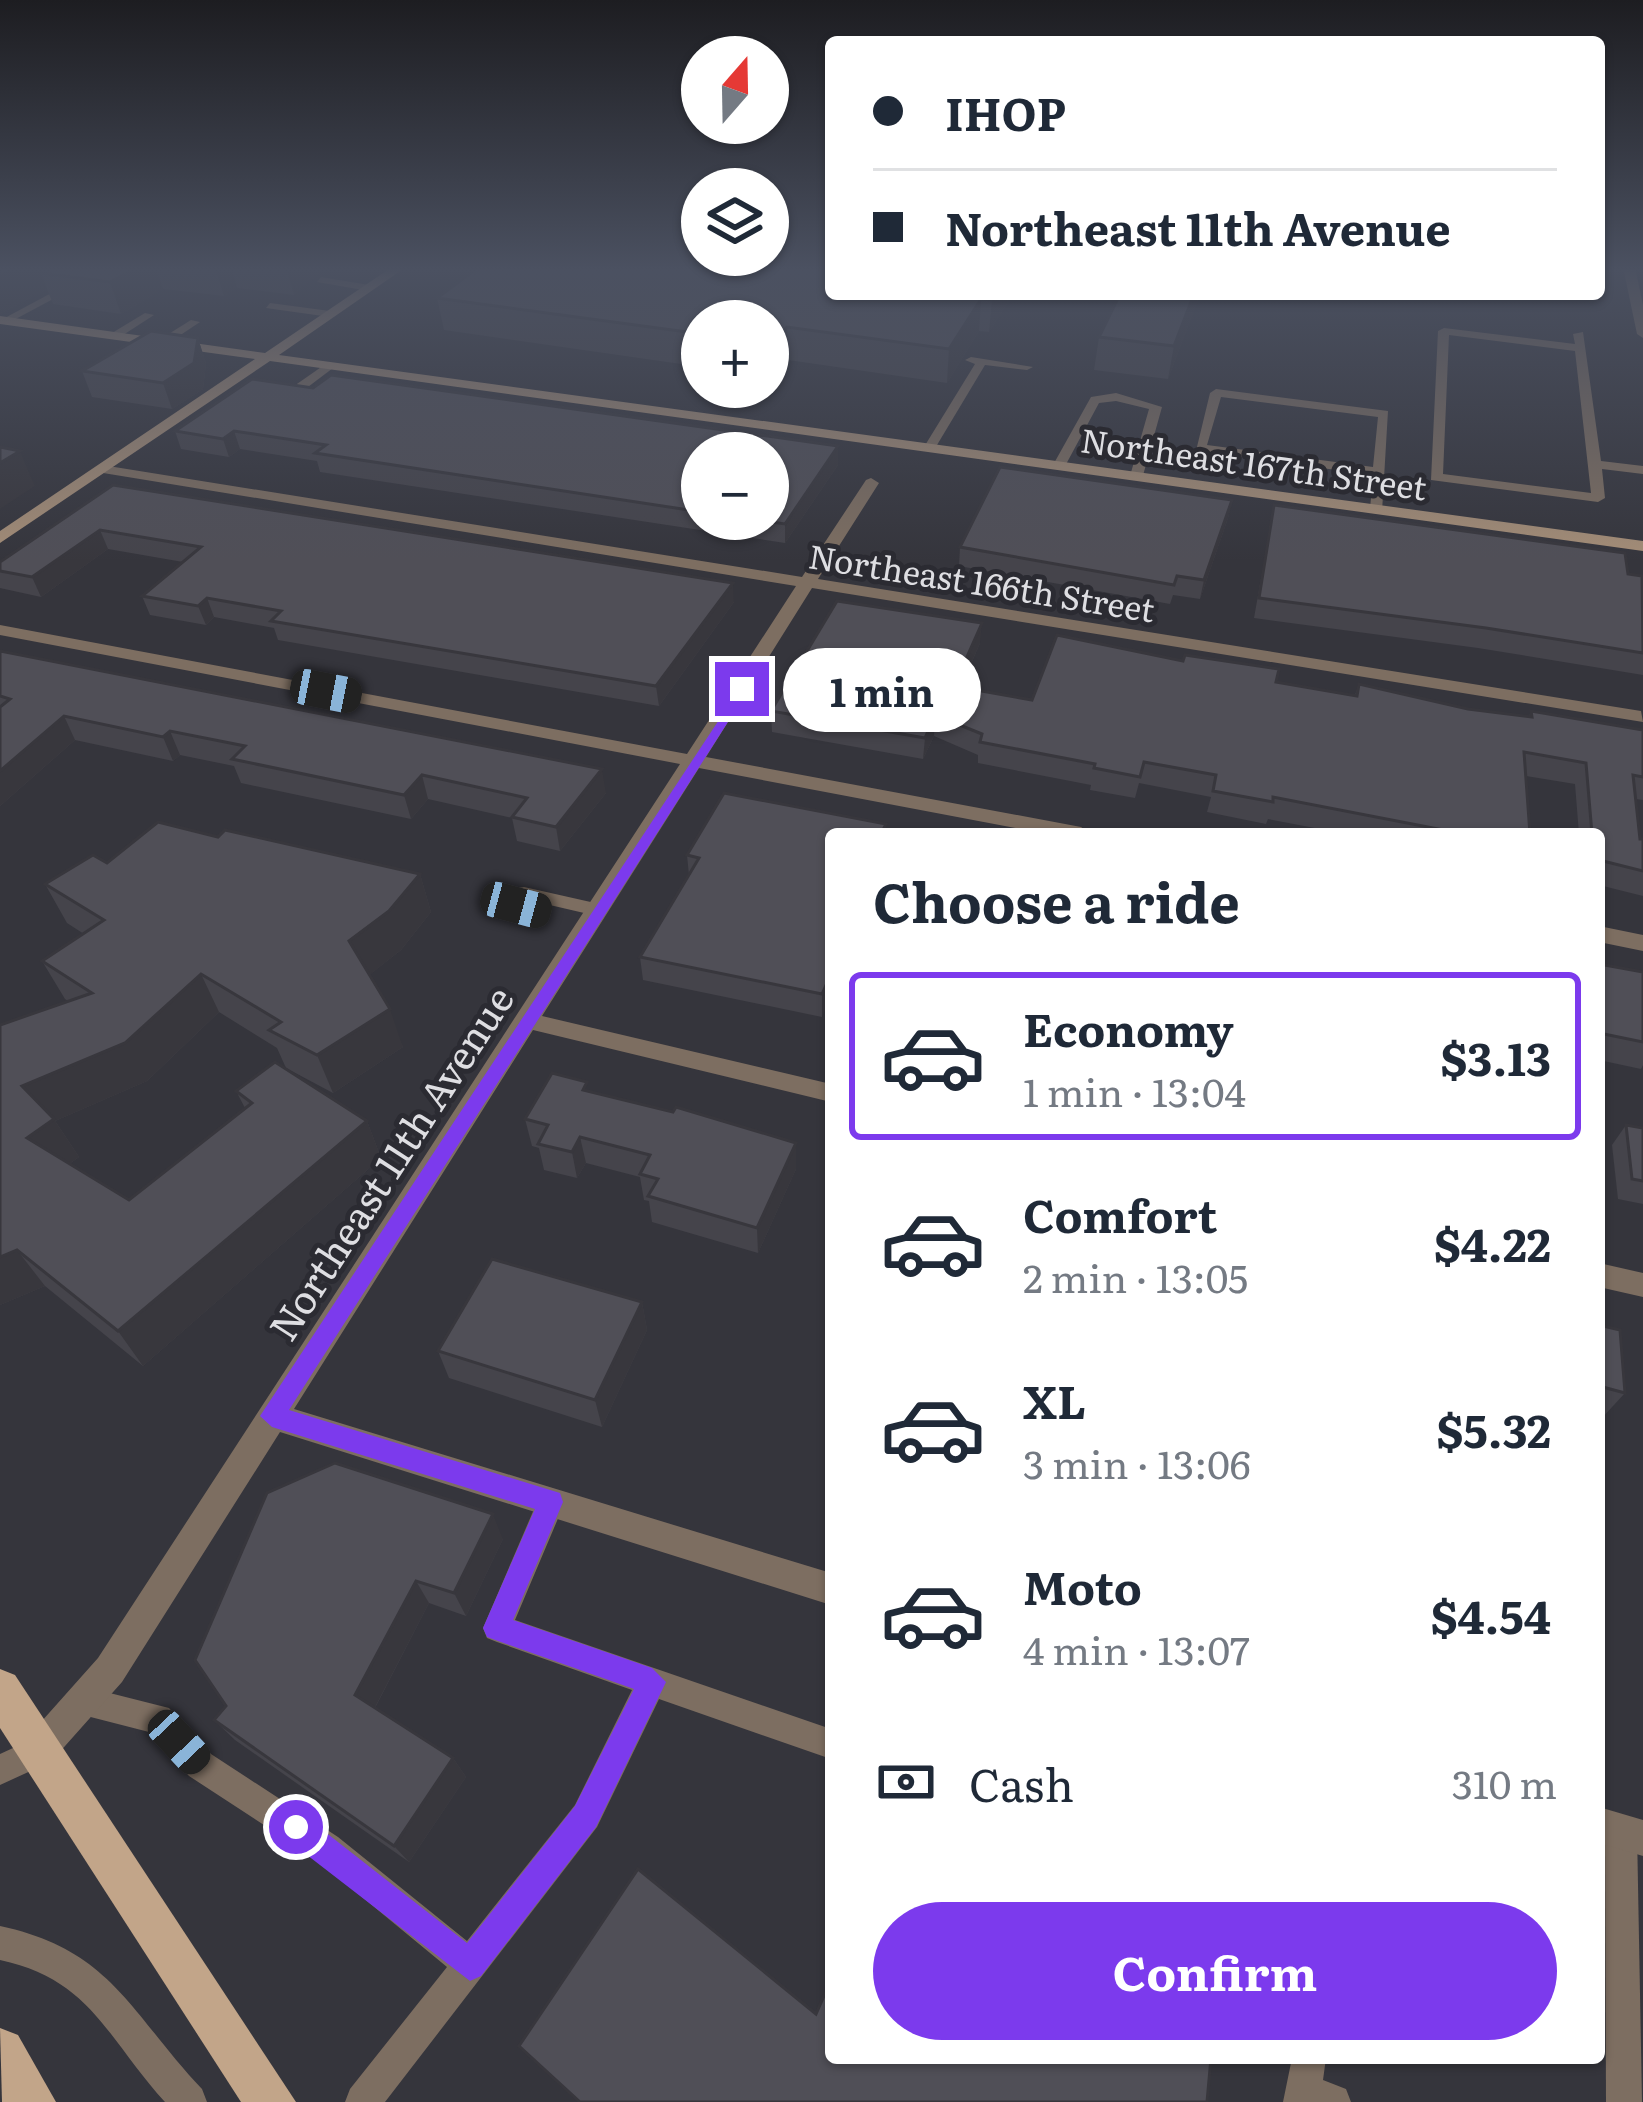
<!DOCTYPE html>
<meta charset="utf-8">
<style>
body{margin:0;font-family:Literata,serif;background:#f6f6f7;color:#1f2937;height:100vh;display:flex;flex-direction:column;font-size:45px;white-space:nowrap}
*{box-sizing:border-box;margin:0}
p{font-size:39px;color:#747a83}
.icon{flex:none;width:66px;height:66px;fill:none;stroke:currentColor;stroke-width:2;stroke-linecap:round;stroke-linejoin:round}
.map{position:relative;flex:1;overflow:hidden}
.details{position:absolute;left:825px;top:828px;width:780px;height:1236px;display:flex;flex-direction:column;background:#fff;border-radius:12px;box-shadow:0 3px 9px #0004}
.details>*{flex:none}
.banner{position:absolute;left:825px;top:36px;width:780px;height:264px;border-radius:12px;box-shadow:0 3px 9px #0004;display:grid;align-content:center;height:264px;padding:0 48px;background:#fff}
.needle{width:78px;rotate:20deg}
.buttons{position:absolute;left:681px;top:36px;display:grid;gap:24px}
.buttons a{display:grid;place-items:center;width:108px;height:108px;border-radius:50%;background:#fff;box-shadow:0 3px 9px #0004;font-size:60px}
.end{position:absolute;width:54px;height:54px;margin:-27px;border:15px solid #7c3aed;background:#fff;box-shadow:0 0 0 6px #fff}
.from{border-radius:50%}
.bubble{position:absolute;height:84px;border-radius:42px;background:#fff;box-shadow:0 3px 9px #0004;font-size:39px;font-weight:700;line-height:84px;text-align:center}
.car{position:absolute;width:36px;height:72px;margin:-36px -18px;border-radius:15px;box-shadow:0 0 9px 3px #0007;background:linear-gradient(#222 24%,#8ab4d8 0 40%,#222 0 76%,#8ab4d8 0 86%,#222 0)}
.banner b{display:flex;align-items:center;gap:42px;height:114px;font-size:45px}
.banner b+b{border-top:3px solid #e0e1e3}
.banner i{width:30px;height:30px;background:#1f2937}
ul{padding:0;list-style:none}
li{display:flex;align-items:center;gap:36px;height:168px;margin:0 24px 18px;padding:0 24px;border:6px solid transparent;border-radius:12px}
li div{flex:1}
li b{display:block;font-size:45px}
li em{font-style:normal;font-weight:700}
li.current{border-color:#7c3aed}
li>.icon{width:108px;height:108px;stroke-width:1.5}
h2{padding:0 48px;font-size:54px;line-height:144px}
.pay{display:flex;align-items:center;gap:30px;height:132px;padding:0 48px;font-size:45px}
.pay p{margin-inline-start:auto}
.cta{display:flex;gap:24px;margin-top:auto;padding:24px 48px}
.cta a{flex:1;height:138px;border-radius:72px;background:#7c3aed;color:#fff;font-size:48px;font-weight:700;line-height:138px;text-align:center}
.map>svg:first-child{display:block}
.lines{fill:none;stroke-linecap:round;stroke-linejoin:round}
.lane{fill:#7d6e61;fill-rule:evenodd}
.street{fill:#7d6e61;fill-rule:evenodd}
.secondary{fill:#a48d77;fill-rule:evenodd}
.primary{fill:#c2a589;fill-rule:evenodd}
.wall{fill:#45444b;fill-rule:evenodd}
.shaded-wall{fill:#38373d}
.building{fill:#504f57;stroke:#38373d;stroke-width:3}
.route{fill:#7c3aed}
.labels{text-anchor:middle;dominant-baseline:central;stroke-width:10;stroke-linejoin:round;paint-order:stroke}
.far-street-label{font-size:33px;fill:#dedee2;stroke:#2b2b32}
.street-label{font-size:39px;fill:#dedee2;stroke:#2b2b32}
</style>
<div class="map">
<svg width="1643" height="2102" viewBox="0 0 1643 2102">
<rect width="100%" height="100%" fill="#35353c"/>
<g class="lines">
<g class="lane">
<path d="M100,267H113L10,322L1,320Z"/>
<path d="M373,267H401L402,269L397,272Z"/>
<path d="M321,277L369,285L374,288L369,291L317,282Z"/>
<path d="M270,303L330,311L335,314L330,317L266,308Z"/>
<path d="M145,313L154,315L120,337H112V333Z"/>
<path d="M191,320L200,322L167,344H159V340Z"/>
<path d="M1444,328L1575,344L1573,334L1583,332L1601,461L1643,466V474L1602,469L1605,498L1598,502L1431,480L1438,331ZM1449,335L1575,351L1591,493L1443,474Z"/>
<path d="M971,357L1033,367L1027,370L985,365L934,450H926L924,447L975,364L965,360Z"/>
<path d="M327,363L337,365L292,399H284V393Z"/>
<path d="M1216,389L1388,411L1382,512L1370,509L1373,475L1196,451L1210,393ZM1221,397L1378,417L1373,467L1207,445Z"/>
<path d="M1116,393L1162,407L1142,479L1130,476L1149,409L1116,401L1099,403L1064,468H1054L1053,465L1091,397Z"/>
<path d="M524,887L604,905L607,910L597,916L524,899L508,901L499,895L501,891Z"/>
<path d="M551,1489L561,1493L565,1502L515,1620L831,1729V1759L659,1699L597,1827L385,2102H345L350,2089L447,1967L316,1859L189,1776L149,1732L75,1713L71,1702L75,1691L86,1687L169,1708L211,1754L338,1837L467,1941L575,1805L632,1690L497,1642L487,1638L483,1628L541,1493Z"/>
<path d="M37,1737L48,1741L52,1752L48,1763L0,1785V1754Z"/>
<path d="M1621,1815L1632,1820L1637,1831L1642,2102H1606L1605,1831L1610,1820Z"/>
<path d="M0,1926C112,1950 130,2013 202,2089L207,2102H165C108,2040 91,1979 0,1960Z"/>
<path d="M1292,2058H1326L1323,2080L1346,2089L1351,2102H1283Z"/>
</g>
<g class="street">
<path d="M1623,267H1635L1643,305V338L1637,334Z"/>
<path d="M102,465L802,577L866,480L871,478L879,483L818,579L1641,711L1643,722L812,588L706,757L1081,827L1091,834H1047L699,768L542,1016L831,1084V1102L533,1030L294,1409L831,1573V1605L280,1432L122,1682L49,1764L37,1770L25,1764L19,1752L25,1740L98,1658L680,764L0,635V625L687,754L796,586L97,472L95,469Z"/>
<path d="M1599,926L1643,935V951L1599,942Z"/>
<path d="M1599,1263L1643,1273V1297L1599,1287Z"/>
<path d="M1599,1807L1643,1820V1856L1599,1843Z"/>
</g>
<path class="secondary" d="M392,267H406L279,355L1643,541V551L270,361L0,543V531L255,359L0,324V316L265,353Z"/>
<g class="primary">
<path d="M0,1669L15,1675L296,2102H241L0,1728Z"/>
<path d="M0,2028L18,2035L56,2102H2Z"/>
</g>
</g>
<g class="wall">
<path d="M0,267H334L317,274L294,295L237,288L224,296L163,289L121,314L53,304L47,289L0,314Z"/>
<path d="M1200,294L1168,379L1094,370L1099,337Z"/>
<path d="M437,298L1010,299L989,332L979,331L947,383L788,360L773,377H768V321H702V367L444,330Z"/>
<path d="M198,338L206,364L203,389L172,409L92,397L82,371Z"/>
<path d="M313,388L838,465L785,543L320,472L317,461L240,449L229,457L181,449L175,431ZM702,453L768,519H702Z"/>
<path d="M113,485L734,602L659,706L278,640L274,628L214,617L206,625L150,615L142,596L183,562L108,549L41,597L0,588V562Z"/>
<path d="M1232,500L1228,518L1200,599L1173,595L1170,604L959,566L960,547Z"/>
<path d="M1274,505L1643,583V675L1478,648L1254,618Z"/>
<path d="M980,643L961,687L1032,700L1276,682L1355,695L1359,684L1468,709L1529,717L1531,711L1643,730V800L1636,799L1640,839H1643V896L1599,885V834H1579L1575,784L1526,776L1530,834H1346L1268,819L1266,824L1207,812L1211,797L1139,783L1135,798L1090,790L1091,785L978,763V755L934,736L923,759L772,732L771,711Z"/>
<path d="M0,651L606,793L560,851L517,841L512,818L428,799L411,819L241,783L234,766L180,755L173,761L75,740L0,806Z"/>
<path d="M886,824L885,834H831L822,1017L643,980L640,957L689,875L687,855Z"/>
<path d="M218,837L420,874L431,912L401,950L369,975L403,1047L333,1093L286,1068L277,1048L219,1012L147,1081L55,1121L79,1157L69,1164L129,1200L245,1108L236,1091L367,1121L381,1158L143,1366L45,1286L0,1305V1025L68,1001L65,999L42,961L84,934L67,923L45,884L107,863Z"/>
<path d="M1599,964L1643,972V1065L1641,1069L1599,1060Z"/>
<path d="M589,1091L796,1169L758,1253L652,1222L649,1201L644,1200L640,1177L586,1163L577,1178L544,1170L539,1148L532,1146L525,1119Z"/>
<path d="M1626,1125L1643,1128V1204L1618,1199L1612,1145Z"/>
<path d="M642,1302L647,1330L602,1427L449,1378L438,1351Z"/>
<path d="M1599,1325L1625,1393L1601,1419L1599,1418Z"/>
<path d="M267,1493L503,1539L466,1616L429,1603L375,1708L453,1758L466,1777L409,1862L235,1740L214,1720L226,1706Z"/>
</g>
<g class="shaded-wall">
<path d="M18,267H91L41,273L47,289L0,314V276Z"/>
<path d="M138,267H156L163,289L121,314L110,282Z"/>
<path d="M215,267H231L237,288L224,296Z"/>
<path d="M286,267H334L317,274L294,295Z"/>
<path d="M996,294H1010V299L989,332L992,300Z"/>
<path d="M1194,294H1200L1168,379L1174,346Z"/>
<path d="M981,299L979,331L947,383L949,349Z"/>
<path d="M787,327L788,360L773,377L772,344Z"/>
<path d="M198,338L206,364L203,389L172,409L163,383Z"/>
<path d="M234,431L240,449L229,457L223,439Z"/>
<path d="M838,446V465L785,543V524Z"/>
<path d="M20,451L35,486L0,509V463Z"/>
<path d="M1232,500L1228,518L1200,599L1204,580Z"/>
<path d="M100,530L108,549L41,597L32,577Z"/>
<path d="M733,583L734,602L659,706L656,686Z"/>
<path d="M207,598L214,617L206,625L198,606Z"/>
<path d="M982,623L980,643L952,707L954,686Z"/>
<path d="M935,715L934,736L923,759L925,738Z"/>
<path d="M64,716L75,740L0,806V771Z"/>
<path d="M170,731L180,755L173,761L163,737Z"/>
<path d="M602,769L606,793L560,851L556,827Z"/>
<path d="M422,775L428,799L411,819L404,795Z"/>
<path d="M420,874L431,912L401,950L363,980L349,941Z"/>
<path d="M201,974L219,1012L147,1081L55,1121L79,1157L53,1175L27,1138L22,1086Z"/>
<path d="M831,974V997L822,1017V994Z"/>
<path d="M390,1009L403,1047L333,1093L317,1055Z"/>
<path d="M367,1121L381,1158L143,1366L118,1331Z"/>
<path d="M580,1137L586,1163L577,1178L572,1152Z"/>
<path d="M796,1143V1169L758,1253L757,1228Z"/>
<path d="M17,1250L45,1286L0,1305V1257Z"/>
<path d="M642,1302L647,1330L602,1427L595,1400Z"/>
<path d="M493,1514L503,1539L466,1616L454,1593Z"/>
<path d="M416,1581L429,1603L371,1715L355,1695Z"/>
<path d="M453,1758L466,1777L409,1862L394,1846Z"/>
</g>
<g class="building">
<path d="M0,267H18L0,276Z"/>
<path d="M52,267H138L110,282L41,273Z"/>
<path d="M479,267H831V294H996L992,300L981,299L949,349L787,327L772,344L768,343V321H702V334L437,298Z"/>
<path d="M1120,294H1194L1174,346L1099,337Z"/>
<path d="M151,331L198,338L194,363L163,383L82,371Z"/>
<path d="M331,375L838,446L785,524L751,519H768V453H702V512L315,453L326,445L234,431L223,439L175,431L252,379L313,388Z"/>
<path d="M0,447L20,451L0,463Z"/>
<path d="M1000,467L1232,500L1204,580L1177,576L1174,585L960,547Z"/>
<path d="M113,485L733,583L656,686L271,621L281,611L207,598L198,606L142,596L201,547L100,530L32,577L0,571V562Z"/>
<path d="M1274,505L1625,553L1628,574L1642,576L1643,653L1486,628L1259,598Z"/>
<path d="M837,601L982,623L954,686L1032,700L1057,635L1183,661L1185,655L1279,669L1276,682L1357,696L1359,684L1468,709L1532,717L1531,711L1643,730V777L1633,775L1640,839H1643V871L1599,860V834H1592L1586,763L1524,752L1530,834H1464L1273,797V802L1213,791L1216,775L1144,762L1140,777L1094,768L1095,764L980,742L982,734L935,715L925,738L771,711Z"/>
<path d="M0,651L602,769L556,827L512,817L527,798L422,775L404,795L232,759L245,746L170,731L163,737L64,716L0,771V707L10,699L0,696Z"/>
<path d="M724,793L886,824L881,834H831V974L822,994L640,957L699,858L687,855Z"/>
<path d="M158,822L218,837L225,830L420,874L389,911L349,941L390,1009L317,1055L269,1030L281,1022L201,974L125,1043L22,1086L54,1119L27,1138L129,1200L252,1103L236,1091L275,1062L367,1121L118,1331L17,1250L0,1257V1025L92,993L42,961L104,920L45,884L93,855L107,863Z"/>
<path d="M1599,964L1643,972V1042L1599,1033Z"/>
<path d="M552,1073L587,1082L583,1090L673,1112L676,1107L796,1143L757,1228L648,1196L658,1179L640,1174L650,1155L580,1137L572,1152L538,1144L548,1125L525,1119Z"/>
<path d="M1626,1125L1643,1128V1181L1632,1179Z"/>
<path d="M492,1259L642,1302L595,1400L438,1351Z"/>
<path d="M1599,1325L1620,1330L1625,1393L1599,1386Z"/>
<path d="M335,1463L493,1514L454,1593L416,1581L355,1695L453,1758L394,1846L214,1720L226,1706L195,1660L267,1493Z"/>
<path d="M638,1869L816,2014L831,1980V2058H1211L1207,2102H580L519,2046Z"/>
</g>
<linearGradient id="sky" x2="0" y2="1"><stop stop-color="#1d1d21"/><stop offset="0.48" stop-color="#4b5161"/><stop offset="1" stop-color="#4b5161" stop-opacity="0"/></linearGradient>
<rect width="1643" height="561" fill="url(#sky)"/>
<path class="route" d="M742,685L749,689L289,1410L560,1493L563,1502L513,1620L652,1668L666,1682L596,1827L481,1976L470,1981L285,1838L281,1827L285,1817L296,1813L306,1817L467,1943L575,1806L634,1689L487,1637L483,1628L535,1509L272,1427L260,1416Z"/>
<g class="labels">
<g class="far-street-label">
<text transform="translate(1254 462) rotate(8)">Northeast 167th Street</text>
<text transform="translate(982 581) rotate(9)">Northeast 166th Street</text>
</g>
<g class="street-label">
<text transform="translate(389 1162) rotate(-57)">Northeast 11th Avenue</text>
</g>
</g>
</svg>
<div class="buttons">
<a><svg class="needle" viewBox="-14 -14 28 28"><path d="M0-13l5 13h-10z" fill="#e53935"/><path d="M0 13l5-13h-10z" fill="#747a83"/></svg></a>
<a><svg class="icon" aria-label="layers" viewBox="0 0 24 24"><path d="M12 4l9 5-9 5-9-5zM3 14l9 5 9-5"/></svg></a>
<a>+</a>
<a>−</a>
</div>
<i class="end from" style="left:296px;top:1827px"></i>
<i class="end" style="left:742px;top:689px"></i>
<div class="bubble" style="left:783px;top:648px;width:198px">1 min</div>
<i class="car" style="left:326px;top:691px;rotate:101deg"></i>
<i class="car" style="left:516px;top:905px;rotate:105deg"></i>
<i class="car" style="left:179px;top:1742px;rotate:137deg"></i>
<div class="banner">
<b><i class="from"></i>IHOP</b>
<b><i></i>Northeast 11th Avenue</b>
</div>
<section class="details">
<h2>Choose a ride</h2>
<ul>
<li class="current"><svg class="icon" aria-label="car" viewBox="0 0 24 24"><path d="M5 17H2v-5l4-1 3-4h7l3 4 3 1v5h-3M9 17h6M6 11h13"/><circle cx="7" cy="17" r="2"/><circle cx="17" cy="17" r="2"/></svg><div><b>Economy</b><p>1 min · 13:04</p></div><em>$3.13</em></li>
<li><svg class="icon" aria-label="car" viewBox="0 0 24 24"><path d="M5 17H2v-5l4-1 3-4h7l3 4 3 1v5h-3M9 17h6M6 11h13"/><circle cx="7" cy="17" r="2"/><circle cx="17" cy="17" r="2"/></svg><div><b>Comfort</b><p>2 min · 13:05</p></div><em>$4.22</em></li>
<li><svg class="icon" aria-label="car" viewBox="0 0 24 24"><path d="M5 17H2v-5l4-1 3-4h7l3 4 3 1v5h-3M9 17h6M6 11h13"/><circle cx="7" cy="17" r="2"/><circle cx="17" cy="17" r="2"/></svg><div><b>XL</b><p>3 min · 13:06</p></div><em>$5.32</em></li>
<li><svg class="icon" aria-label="car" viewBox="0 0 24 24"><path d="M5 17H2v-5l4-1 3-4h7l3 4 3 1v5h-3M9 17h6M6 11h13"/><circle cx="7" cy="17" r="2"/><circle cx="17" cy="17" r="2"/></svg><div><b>Moto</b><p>4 min · 13:07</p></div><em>$4.54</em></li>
</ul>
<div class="pay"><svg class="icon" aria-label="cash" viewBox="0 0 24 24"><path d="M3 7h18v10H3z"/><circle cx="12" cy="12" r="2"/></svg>Cash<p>310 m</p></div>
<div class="cta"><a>Confirm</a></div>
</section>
</div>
